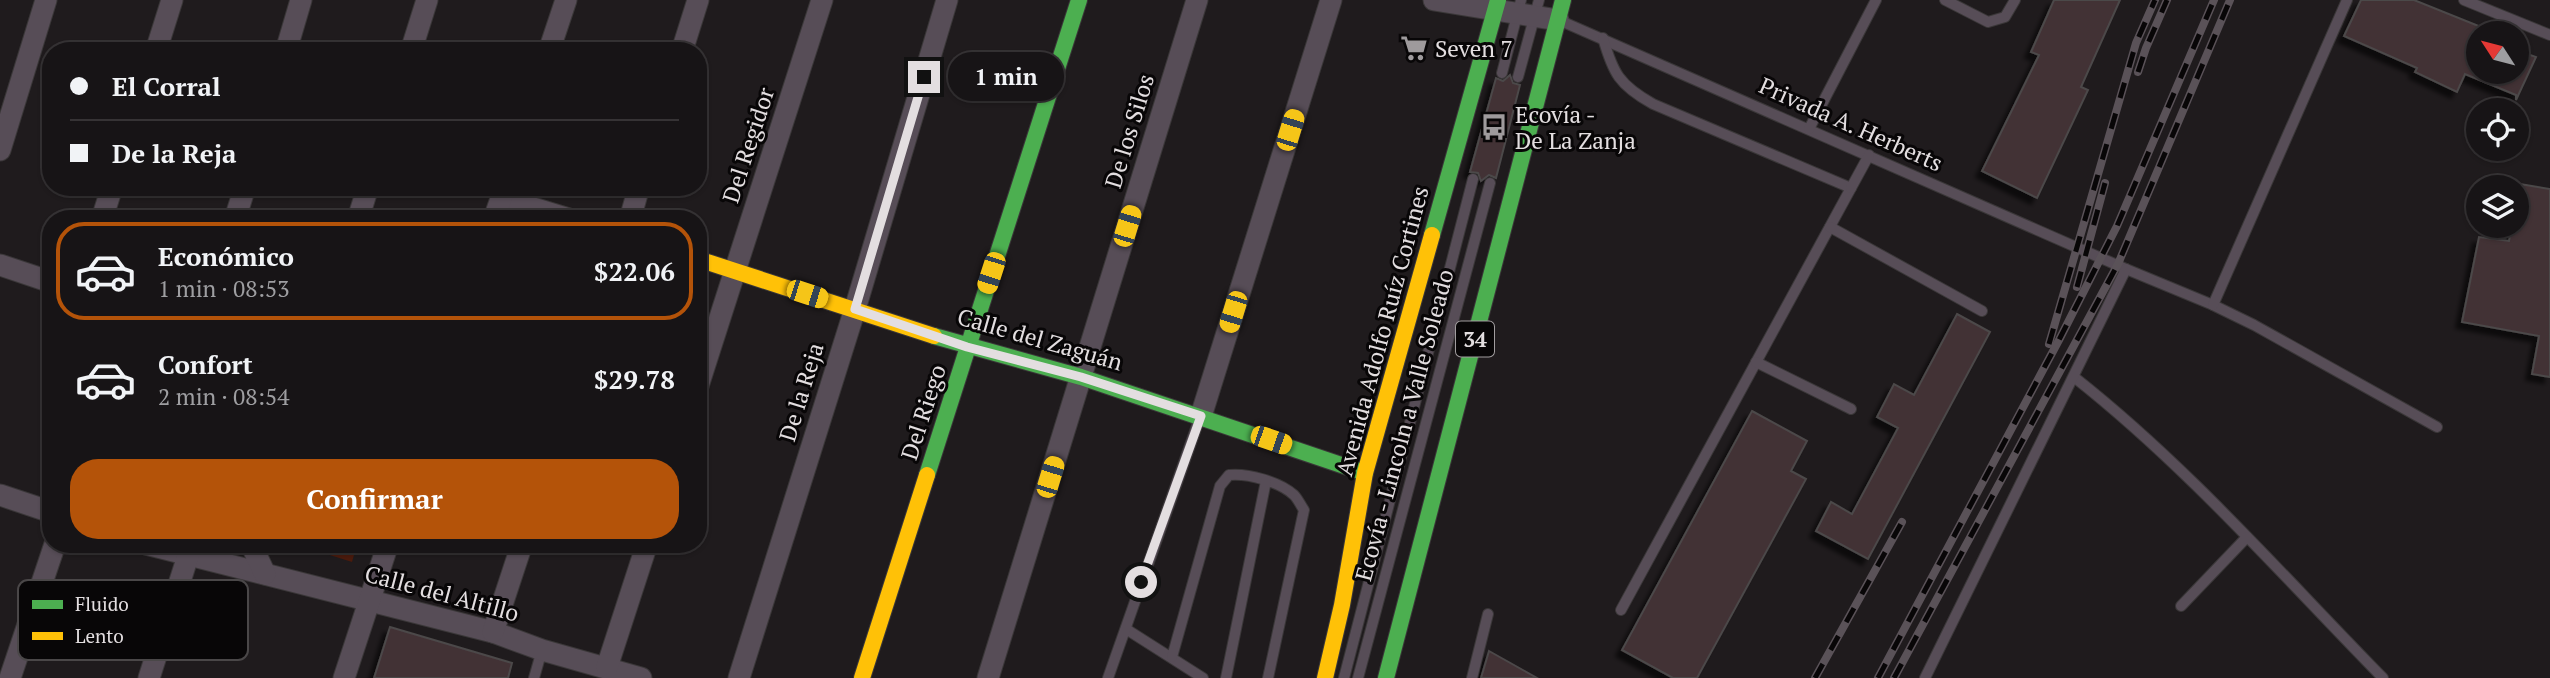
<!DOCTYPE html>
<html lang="es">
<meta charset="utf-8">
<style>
body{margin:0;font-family:"PT Serif",serif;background:#201d1f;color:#f1f3f6;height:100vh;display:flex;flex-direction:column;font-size:26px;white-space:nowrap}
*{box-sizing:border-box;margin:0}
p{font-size:23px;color:#9e9ea1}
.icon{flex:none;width:38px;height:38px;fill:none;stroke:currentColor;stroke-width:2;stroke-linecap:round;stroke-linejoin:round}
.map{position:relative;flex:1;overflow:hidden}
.sheet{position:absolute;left:42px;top:210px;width:665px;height:343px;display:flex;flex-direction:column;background:#171416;border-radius:28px;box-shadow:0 2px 5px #0004,0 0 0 2px #363335}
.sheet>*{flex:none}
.guide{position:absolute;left:42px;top:42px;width:665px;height:154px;border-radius:28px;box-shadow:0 2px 5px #0004,0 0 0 2px #363335;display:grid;align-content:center;height:154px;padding:0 28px;background:#171416}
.needle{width:46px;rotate:306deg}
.controls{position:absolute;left:2466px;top:21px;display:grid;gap:14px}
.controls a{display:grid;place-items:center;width:63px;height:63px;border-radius:50%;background:#171416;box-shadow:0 2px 5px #0004,0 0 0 2px #363335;font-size:35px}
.end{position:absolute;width:32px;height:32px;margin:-16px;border:9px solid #e3dee0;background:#111;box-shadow:0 0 0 4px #111}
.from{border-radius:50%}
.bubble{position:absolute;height:49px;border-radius:24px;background:#171416;box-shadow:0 2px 5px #0004,0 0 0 2px #363335;font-size:23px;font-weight:700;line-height:49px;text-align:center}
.car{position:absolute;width:21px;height:42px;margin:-21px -10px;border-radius:9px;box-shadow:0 0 5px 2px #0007;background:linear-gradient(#f5c518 24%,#345 0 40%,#f5c518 0 76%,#345 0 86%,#f5c518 0)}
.guide b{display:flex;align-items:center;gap:24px;height:66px;font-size:26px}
.guide b+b{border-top:2px solid #363335}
.guide i{width:18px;height:18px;background:#f1f3f6}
ul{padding:12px 0 0;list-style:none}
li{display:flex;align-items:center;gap:21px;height:98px;margin:0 14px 10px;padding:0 14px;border:4px solid transparent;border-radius:28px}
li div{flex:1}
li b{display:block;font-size:26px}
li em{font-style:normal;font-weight:700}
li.selected{border-color:#b45309}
li>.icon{width:63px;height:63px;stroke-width:1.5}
.primary-button{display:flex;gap:14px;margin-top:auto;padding:14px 28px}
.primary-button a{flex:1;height:80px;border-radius:28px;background:#b45309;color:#fff;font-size:28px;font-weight:700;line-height:80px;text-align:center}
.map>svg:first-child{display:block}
.green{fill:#4b1b0d}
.building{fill:#433236;stroke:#4c4849;stroke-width:2;filter:url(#shadow)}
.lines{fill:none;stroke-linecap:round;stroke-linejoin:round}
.lane-casing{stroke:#3a3738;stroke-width:12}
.street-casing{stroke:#3a3738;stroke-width:23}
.fast-casing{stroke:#3a3738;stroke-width:18}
.slow-casing{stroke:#3a3738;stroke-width:18}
.lane{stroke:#574d57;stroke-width:10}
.street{stroke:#574d57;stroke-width:21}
.fast{stroke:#4caf50;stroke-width:16}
.slow{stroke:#ffc107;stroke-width:16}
.rail-casing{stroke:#5a5258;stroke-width:8}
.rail{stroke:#080607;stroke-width:5;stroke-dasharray:16;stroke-linecap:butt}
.route{stroke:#e3dee0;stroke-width:9}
.labels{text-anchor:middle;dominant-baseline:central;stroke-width:6;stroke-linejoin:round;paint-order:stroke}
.shield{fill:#080607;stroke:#a19d9f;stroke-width:2}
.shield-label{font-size:21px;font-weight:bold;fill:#e3dee0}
.poi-label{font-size:23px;fill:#e3dee0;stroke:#080607;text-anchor:start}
.street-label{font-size:23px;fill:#e3dee0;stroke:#080607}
.key{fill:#080607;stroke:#4a4748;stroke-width:2}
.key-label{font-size:19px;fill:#e3dee0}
</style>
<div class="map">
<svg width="2550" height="678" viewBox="0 0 2550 678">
<defs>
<filter id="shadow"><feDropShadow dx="-6" dy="6" stdDeviation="2" flood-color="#0009"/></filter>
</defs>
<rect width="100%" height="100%" fill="#1f1b1d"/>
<path class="green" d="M295,544H357L352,562Z"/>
<g class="building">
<path d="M2054,0H2120L2081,87L2088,90L2037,198L1982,171L2039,55L2031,52Z"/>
<path d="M2361,0H2414L2486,29L2483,33H2478V72H2516V50L2536,57L2516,100V95L2465,74L2457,92L2415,72L2417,68L2344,36Z"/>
<path d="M1510,75L1513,83L1520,85L1496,178L1489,175L1481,181L1478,173L1470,172L1496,78L1503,81Z"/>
<path d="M2520,184L2550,189V377L2532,374L2539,336L2462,322L2479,237L2509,241L2512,226H2516V203Z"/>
<path d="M1957,314L1990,332L1868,559L1816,531L1831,502L1852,514L1898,428L1877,417L1894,384L1914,395Z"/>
<path d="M1752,411L1807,441L1791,471L1806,479L1697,678H1673L1622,650Z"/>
<path d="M390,627L512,663L508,678H374Z"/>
<path d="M1489,651L1537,678H1481Z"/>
</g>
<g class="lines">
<defs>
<g id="lane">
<path d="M1945,0L1988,22L2005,17L2015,0"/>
<path d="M2464,0L2550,35"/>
<path d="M1561,21L2126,269L2213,305L2254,325L2437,427"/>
<path d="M1603,38C1613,73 1619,85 1653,104L1851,188L1621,610"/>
<path d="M1502,73L1521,0"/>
<path d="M1518,77L1539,0"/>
<path d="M1809,129L1876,0"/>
<path d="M1851,188L1869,155"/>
<path d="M1830,227L1982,311"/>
<path d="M2213,305L2347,0"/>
<path d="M1756,362L1851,409"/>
<path d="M2074,377C2187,466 2282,575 2383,678"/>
<path d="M2181,606L2247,537"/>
<path d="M1126,629L1203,678"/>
<path d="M1172,657L1220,486L1229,475C1248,473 1280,482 1294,495C1298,499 1301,506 1304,510L1268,678"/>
<path d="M534,678L542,650"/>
<path d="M1108,678L1199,420"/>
<path d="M1226,678L1266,481"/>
<path d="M1344,678L1473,179"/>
<path d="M1358,678L1490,183"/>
<path d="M1472,678L1488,614"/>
<path d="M1925,678L2126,269"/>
</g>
<g id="street">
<path d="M1434,0L1558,20"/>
<path d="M156,51L172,0"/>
<path d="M286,51L301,0"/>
<path d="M411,51L427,0"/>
<path d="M549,51L566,0"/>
<path d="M682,51L698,0"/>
<path d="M0,150L46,0"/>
<path d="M501,198L569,219"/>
<path d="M102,219L112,187"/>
<path d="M235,219L245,187"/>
<path d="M358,219L368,187"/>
<path d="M494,219L505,187"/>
<path d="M630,219L639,187"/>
<path d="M0,265L51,282"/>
<path d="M698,386L822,0"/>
<path d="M1201,416L1331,0"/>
<path d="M0,495L51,512"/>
<path d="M146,544L493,632L542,650L641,678"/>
<path d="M251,544L265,574"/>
<path d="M493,632L522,544"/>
<path d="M607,667L647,544"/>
<path d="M10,678L55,544"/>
<path d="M149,678L188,556"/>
<path d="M344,678L388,544"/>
<path d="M739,678L855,309L947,0"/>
<path d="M988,678L1197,0"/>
</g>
<g id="fast">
<path d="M1432,235L1498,0"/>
<path d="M934,336L1081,377L1365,473"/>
<path d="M927,475L1079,0"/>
<path d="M1386,678L1563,0"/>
</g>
<g id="slow">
<path d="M698,259L934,336"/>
<path d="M862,678L927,475"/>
<path d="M1325,678L1342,605L1365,473L1432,235"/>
</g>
</defs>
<use href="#lane" class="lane-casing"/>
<use href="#street" class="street-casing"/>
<use href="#fast" class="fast-casing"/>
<use href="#slow" class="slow-casing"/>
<use href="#lane" class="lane"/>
<use href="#street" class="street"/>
<use href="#fast" class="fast"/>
<use href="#slow" class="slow"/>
<defs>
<g id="rail">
<path d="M2138,72L2146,48L2167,0"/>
<path d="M2077,287L2105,183"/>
<path d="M2049,344L2136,43L2155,0"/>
<path d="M1815,678L1902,522"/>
<path d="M1878,678L2059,340L2117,226L2214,0"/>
<path d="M1894,678L2118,264L2230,0"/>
</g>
</defs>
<use href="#rail" class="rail-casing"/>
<use href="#rail" class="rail"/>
</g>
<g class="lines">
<path class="route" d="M924,77L855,309L967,347L1081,377L1201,416L1141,582"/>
</g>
<defs>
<symbol id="supermarket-bare" viewBox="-9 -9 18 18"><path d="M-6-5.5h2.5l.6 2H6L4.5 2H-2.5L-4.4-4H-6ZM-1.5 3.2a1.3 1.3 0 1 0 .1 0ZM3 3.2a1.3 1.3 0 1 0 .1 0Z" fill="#9e9a9c" stroke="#080607" stroke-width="2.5" paint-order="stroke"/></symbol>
<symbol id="bus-bare" viewBox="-9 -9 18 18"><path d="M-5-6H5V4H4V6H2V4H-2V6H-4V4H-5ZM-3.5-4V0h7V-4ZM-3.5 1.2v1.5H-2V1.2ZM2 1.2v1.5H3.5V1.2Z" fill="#9e9a9c" stroke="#080607" stroke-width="2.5" paint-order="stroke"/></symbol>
</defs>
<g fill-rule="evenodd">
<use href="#supermarket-bare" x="1395" y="29" width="38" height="38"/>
<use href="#bus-bare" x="1475" y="108" width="38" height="38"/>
</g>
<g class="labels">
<rect class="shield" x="1456" y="321.5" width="38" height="35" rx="5"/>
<g class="shield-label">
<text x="1475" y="339">34</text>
</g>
<g class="poi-label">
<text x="1435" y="48">Seven 7</text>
<text x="1515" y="114">Ecovía -<tspan x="1515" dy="26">De La Zanja</tspan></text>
</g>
<g class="street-label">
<text transform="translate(1851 124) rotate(24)">Privada A. Herberts</text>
<text transform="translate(1129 131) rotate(-73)">De los Silos</text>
<text transform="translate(748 145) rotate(-72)">Del Regidor</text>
<text transform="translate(1382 331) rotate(-75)">Avenida Adolfo Ruíz Cortines</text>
<text transform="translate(1040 339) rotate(16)">Calle del Zaguán</text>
<text transform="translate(801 392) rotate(-73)">De la Reja</text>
<text transform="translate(923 412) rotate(-72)">Del Riego</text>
<text transform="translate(1404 425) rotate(-75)">Ecovía - Lincoln a Valle Soleado</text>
<text transform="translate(442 593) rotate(15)">Calle del Altillo</text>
</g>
</g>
<rect x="18" y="580" width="230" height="80" rx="10" class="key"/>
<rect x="32" y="600" width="31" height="9" fill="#4caf50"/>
<rect x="32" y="632" width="31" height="8" fill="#ffc107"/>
<g class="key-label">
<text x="75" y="611">Fluido</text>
<text x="75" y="643">Lento</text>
</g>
</svg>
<div class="controls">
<a><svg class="needle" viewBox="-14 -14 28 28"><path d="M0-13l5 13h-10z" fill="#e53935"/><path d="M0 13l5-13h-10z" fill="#9e9ea1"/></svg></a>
<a><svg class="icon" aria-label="locate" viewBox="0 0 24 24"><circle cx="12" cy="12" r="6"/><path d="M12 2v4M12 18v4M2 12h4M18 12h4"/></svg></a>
<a><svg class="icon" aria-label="layers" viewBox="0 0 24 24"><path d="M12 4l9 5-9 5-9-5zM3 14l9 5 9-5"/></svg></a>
</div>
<i class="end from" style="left:1141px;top:582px"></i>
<i class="end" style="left:924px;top:77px"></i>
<div class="bubble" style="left:948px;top:52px;width:116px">1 min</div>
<i class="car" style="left:1290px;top:130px;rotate:17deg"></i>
<i class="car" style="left:1127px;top:226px;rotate:17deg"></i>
<i class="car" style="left:991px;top:273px;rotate:198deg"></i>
<i class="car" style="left:807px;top:294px;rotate:108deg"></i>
<i class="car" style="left:1233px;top:312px;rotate:197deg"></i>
<i class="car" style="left:1271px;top:440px;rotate:109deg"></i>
<i class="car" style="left:1050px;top:477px;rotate:17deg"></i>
<div class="guide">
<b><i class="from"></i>El Corral</b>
<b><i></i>De la Reja</b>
</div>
<section class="sheet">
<ul>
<li class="selected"><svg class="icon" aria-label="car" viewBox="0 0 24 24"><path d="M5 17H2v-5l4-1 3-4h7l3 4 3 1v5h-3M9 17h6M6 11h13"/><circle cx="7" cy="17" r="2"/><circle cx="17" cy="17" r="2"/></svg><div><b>Económico</b><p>1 min · 08:53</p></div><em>$22.06</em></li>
<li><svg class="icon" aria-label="car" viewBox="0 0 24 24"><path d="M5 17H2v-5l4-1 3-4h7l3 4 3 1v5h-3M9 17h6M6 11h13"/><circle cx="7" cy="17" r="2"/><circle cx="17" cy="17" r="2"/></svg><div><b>Confort</b><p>2 min · 08:54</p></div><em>$29.78</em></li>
</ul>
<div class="primary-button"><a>Confirmar</a></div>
</section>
</div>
